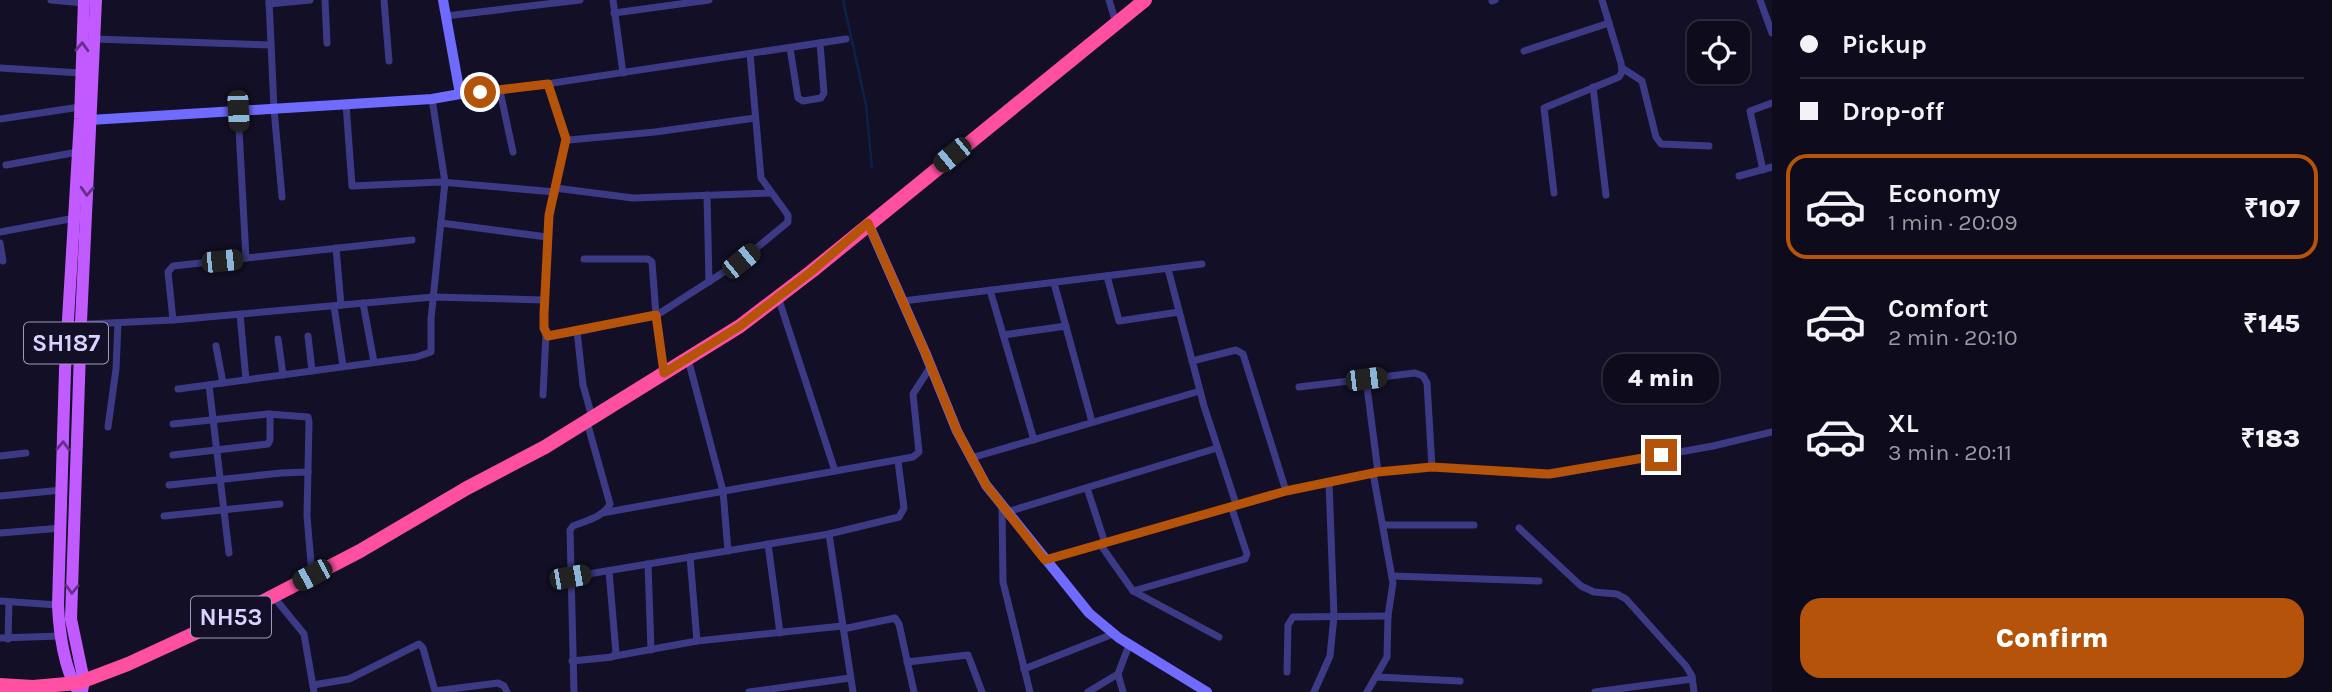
<!DOCTYPE html>
<meta charset="utf-8">
<style>
body{margin:0;font-family:Karla,sans-serif;background:#1c1929;color:#f1f3f6;height:100vh;display:flex;flex-direction:column;font-size:26px;white-space:nowrap}
*{box-sizing:border-box;margin:0}
p{font-size:23px;color:#9b9ba3}
.icon{flex:none;width:38px;height:38px;fill:none;stroke:currentColor;stroke-width:2;stroke-linecap:round;stroke-linejoin:round}
.map{position:relative;flex:1;overflow:hidden}
.sheet{display:flex;flex-direction:column;background:#0e0b1c;width:560px}
.sheet>*{flex:none}
.banner{display:grid;align-content:center;height:154px;padding:0 28px;background:#0e0b1c}
.controls{position:absolute;left:1687px;top:21px;display:grid;gap:14px}
.controls a{display:grid;place-items:center;width:63px;height:63px;border-radius:14px;background:#0e0b1c;box-shadow:0 2px 5px #0004,0 0 0 2px #2e2b3b;font-size:35px}
.end{position:absolute;width:32px;height:32px;margin:-16px;border:9px solid #b45309;background:#fff;box-shadow:0 0 0 4px #fff}
.from{border-radius:50%}
.bubble{position:absolute;height:49px;border-radius:21px;background:#0e0b1c;box-shadow:0 2px 5px #0004,0 0 0 2px #2e2b3b;font-size:23px;font-weight:800;line-height:49px;text-align:center}
.car{position:absolute;width:21px;height:42px;margin:-21px -10px;border-radius:9px;box-shadow:0 0 5px 2px #0007;background:linear-gradient(#222 24%,#8ab4d8 0 40%,#222 0 76%,#8ab4d8 0 86%,#222 0)}
.banner b{display:flex;align-items:center;gap:24px;height:66px;font-size:26px}
.banner b+b{border-top:2px solid #2e2b3b}
.banner i{width:18px;height:18px;background:#f1f3f6}
ul{padding:0;list-style:none}
li{display:flex;align-items:center;gap:21px;height:105px;margin:0 14px 10px;padding:0 14px;border:4px solid transparent;border-radius:21px}
li div{flex:1}
li b{display:block;font-size:26px}
li em{font-style:normal;font-weight:800}
li.on{border-color:#b45309}
li>.icon{width:63px;height:63px;stroke-width:1.5}
.button{display:flex;gap:14px;margin-top:auto;padding:14px 28px}
.button a{flex:1;height:80px;border-radius:21px;background:#b45309;color:#fff;font-size:28px;font-weight:800;line-height:80px;text-align:center}
main{display:flex;flex:1;min-height:0}
.map>svg:first-child{display:block}
.lines{fill:none;stroke-linecap:round;stroke-linejoin:round}
.stream{stroke:#0c2248;stroke-width:2.5}
.street{stroke:#3d3a85;stroke-width:7}
.secondary{stroke:#6f6bff;stroke-width:10}
.primary{stroke:#c25bff;stroke-width:12}
.highway{stroke:#ff4fa3;stroke-width:14}
.oneway{stroke:#623188}
.route{stroke:#b45309;stroke-width:9}
.labels{text-anchor:middle;dominant-baseline:central;stroke-width:7;stroke-linejoin:round;paint-order:stroke}
.shield{fill:#130f26;stroke:#9e99be;stroke-width:2}
.shield-label{font-size:24px;font-weight:bold;fill:#d9d4ff}
</style>
<main>
<div class="map">
<svg width="1772" height="692" viewBox="0 0 1772 692">
<rect width="100%" height="100%" fill="#130f26"/>
<g class="lines">
<path class="stream" d="M843,0L866,105L872,168"/>
<g class="street">
<path d="M51,0L84,3"/>
<path d="M269,0L274,109L282,197"/>
<path d="M325,0L327,43"/>
<path d="M384,0L389,61"/>
<path d="M613,0L623,73"/>
<path d="M1109,0L1116,23"/>
<path d="M1760,0L1772,33"/>
<path d="M1492,1L1495,0"/>
<path d="M269,4L310,0"/>
<path d="M614,13L709,0"/>
<path d="M446,16L580,0"/>
<path d="M94,39L271,45"/>
<path d="M790,48L798,98L803,101L821,98L824,93L820,43"/>
<path d="M1524,51L1609,23"/>
<path d="M0,68L81,73"/>
<path d="M1622,68L1642,81L1656,137L1661,144L1709,146"/>
<path d="M548,84L564,136L569,140L655,132L755,118"/>
<path d="M1593,87L1606,195"/>
<path d="M500,91L513,152"/>
<path d="M460,94L500,91L846,39"/>
<path d="M346,104L352,186L441,182L555,192"/>
<path d="M238,111L246,258"/>
<path d="M0,119L80,107"/>
<path d="M566,139L548,221L544,328L548,336L582,331L660,313L741,261L788,222V215L761,178L750,54"/>
<path d="M6,165L78,152"/>
<path d="M1763,170L1750,111L1772,103"/>
<path d="M1739,176L1772,167"/>
<path d="M555,188L633,198L771,193"/>
<path d="M1554,193L1544,108L1619,77L1622,72L1621,63L1602,0"/>
<path d="M707,195L709,282"/>
<path d="M441,223L547,237"/>
<path d="M0,232L75,218"/>
<path d="M0,243L3,261"/>
<path d="M336,248L341,305"/>
<path d="M584,259H648L652,262L656,315L664,373"/>
<path d="M1168,269L1204,406L1236,504"/>
<path d="M1107,276L1119,321L1179,312"/>
<path d="M1054,283L1092,422"/>
<path d="M990,290L1034,440"/>
<path d="M778,297L835,471"/>
<path d="M903,301L1202,264"/>
<path d="M363,303L374,362"/>
<path d="M334,306L343,366"/>
<path d="M240,314L246,380"/>
<path d="M173,320L168,272L173,266L412,240"/>
<path d="M67,325L173,320L433,297L544,300"/>
<path d="M577,331L583,385L592,417"/>
<path d="M1003,335L1066,326"/>
<path d="M308,336L312,371"/>
<path d="M278,339L283,375"/>
<path d="M216,346L223,383"/>
<path d="M688,359L723,491L728,551"/>
<path d="M1192,361L1236,350L1243,354L1286,491"/>
<path d="M1366,379L1378,472"/>
<path d="M209,385L229,553"/>
<path d="M1299,387L1415,373L1423,376L1427,383L1432,467"/>
<path d="M178,389L416,357L431,352V319L445,182L432,99"/>
<path d="M543,395L546,333"/>
<path d="M173,424L268,414L308,417L309,422L307,516L312,575"/>
<path d="M108,427L116,369L118,323"/>
<path d="M173,455L268,444L270,440V414"/>
<path d="M0,456L26,453"/>
<path d="M971,458L1200,391"/>
<path d="M169,485L281,473L308,472"/>
<path d="M1087,488L1105,543"/>
<path d="M0,496L62,490"/>
<path d="M1002,507L1003,582L1030,692"/>
<path d="M1007,512L1217,448"/>
<path d="M602,513L913,457L919,452L913,394L931,366"/>
<path d="M164,516L280,504"/>
<path d="M1383,525H1474"/>
<path d="M1519,528L1581,586L1594,592L1617,594L1626,599L1686,666L1692,676L1694,692"/>
<path d="M0,533L62,528"/>
<path d="M829,534L853,692"/>
<path d="M768,544L780,633"/>
<path d="M1100,544L1133,591L1219,637"/>
<path d="M1045,560L1286,491L1378,472L1432,467L1542,475L1557,474L1713,446L1772,432"/>
<path d="M648,564L651,650"/>
<path d="M1392,576L1539,581"/>
<path d="M570,577L829,534L899,517L904,508L898,461"/>
<path d="M1133,591L1245,559L1247,554L1231,506"/>
<path d="M273,596L304,634L314,692"/>
<path d="M0,601L58,605"/>
<path d="M843,629L895,618L899,624L914,692"/>
<path d="M0,638L61,636"/>
<path d="M8,639L9,602"/>
<path d="M697,641L842,626"/>
<path d="M615,656L697,641L690,557"/>
<path d="M572,661L612,657L616,653L609,571"/>
<path d="M907,662L968,655L982,692"/>
<path d="M1024,669L1113,634"/>
<path d="M1287,672L1288,625L1293,617L1388,616"/>
<path d="M1376,677L1460,681"/>
<path d="M313,685L349,679L419,644L423,648L435,691L498,683L504,686L507,692"/>
<path d="M574,692L570,530L573,526C585,521 604,517 610,504L587,422"/>
<path d="M749,692L850,678"/>
<path d="M1088,692L1118,674"/>
<path d="M1123,692L1118,674L1129,645"/>
<path d="M1314,692L1330,656L1334,616L1329,482"/>
<path d="M1367,692L1387,657L1388,616L1393,583L1373,473"/>
<path d="M1595,692L1692,679"/>
</g>
<g class="secondary">
<path d="M90,120L432,99L460,94L443,0"/>
<path d="M868,223L925,352L957,431L986,485L1089,613L1119,638L1207,692"/>
</g>
<g class="primary">
<path d="M82,691L84,681L71,619L81,322L96,0"/>
<path d="M79,692C64,671 59,630 58,605L65,370L80,119L84,0"/>
</g>
<path class="highway" d="M0,685L33,687L78,683L128,664L256,605L360,551L467,488L545,447L740,326L812,271L1145,0"/>
</g>
<defs><path id="oneway-chevron" d="M-2-3.5L2.5 0L-2 3.5" fill="none" stroke-width="1.6" stroke-linecap="round" stroke-linejoin="round" transform="scale(1.75)"/></defs>
<g class="oneway">
<use href="#oneway-chevron" transform="translate(82 47) rotate(-88)"/>
<use href="#oneway-chevron" transform="translate(87 191) rotate(93)"/>
<use href="#oneway-chevron" transform="translate(63 446) rotate(-88)"/>
<use href="#oneway-chevron" transform="translate(72 589) rotate(92)"/>
</g>
<g class="lines">
<path class="route" d="M480,92L548,84L566,139L549,215L544,314V328L548,336L656,315L664,373L740,326L812,271L868,223L925,352L957,431L986,485L1045,560L1286,491L1378,472L1432,467L1549,474L1661,455"/>
</g>
<g class="labels">
<g class="shield">
<rect x="24" y="322.5" width="84" height="41" rx="5"/>
<rect x="191" y="596.5" width="80" height="41" rx="5"/>
</g>
<g class="shield-label">
<text x="66" y="343">SH187</text>
<text x="231" y="617">NH53</text>
</g>
</g>
</svg>
<div class="controls">
<a><svg class="icon" aria-label="locate" viewBox="0 0 24 24"><circle cx="12" cy="12" r="6"/><path d="M12 2v4M12 18v4M2 12h4M18 12h4"/></svg></a>
</div>
<i class="end from" style="left:480px;top:92px"></i>
<i class="end" style="left:1661px;top:455px"></i>
<div class="bubble" style="left:1603px;top:354px;width:116px">4 min</div>
<i class="car" style="left:238px;top:111px;rotate:177deg"></i>
<i class="car" style="left:952px;top:155px;rotate:231deg"></i>
<i class="car" style="left:222px;top:261px;rotate:84deg"></i>
<i class="car" style="left:741px;top:261px;rotate:51deg"></i>
<i class="car" style="left:1366px;top:379px;rotate:83deg"></i>
<i class="car" style="left:312px;top:575px;rotate:242deg"></i>
<i class="car" style="left:570px;top:577px;rotate:80deg"></i>
</div>
<section class="sheet">
<div class="banner">
<b><i class="from"></i>Pickup</b>
<b><i></i>Drop-off</b>
</div>
<ul>
<li class="on"><svg class="icon" aria-label="car" viewBox="0 0 24 24"><path d="M5 17H2v-5l4-1 3-4h7l3 4 3 1v5h-3M9 17h6M6 11h13"/><circle cx="7" cy="17" r="2"/><circle cx="17" cy="17" r="2"/></svg><div><b>Economy</b><p>1 min · 20:09</p></div><em>₹107</em></li>
<li><svg class="icon" aria-label="car" viewBox="0 0 24 24"><path d="M5 17H2v-5l4-1 3-4h7l3 4 3 1v5h-3M9 17h6M6 11h13"/><circle cx="7" cy="17" r="2"/><circle cx="17" cy="17" r="2"/></svg><div><b>Comfort</b><p>2 min · 20:10</p></div><em>₹145</em></li>
<li><svg class="icon" aria-label="car" viewBox="0 0 24 24"><path d="M5 17H2v-5l4-1 3-4h7l3 4 3 1v5h-3M9 17h6M6 11h13"/><circle cx="7" cy="17" r="2"/><circle cx="17" cy="17" r="2"/></svg><div><b>XL</b><p>3 min · 20:11</p></div><em>₹183</em></li>
</ul>
<div class="button"><a>Confirm</a></div>
</section>
</main>
